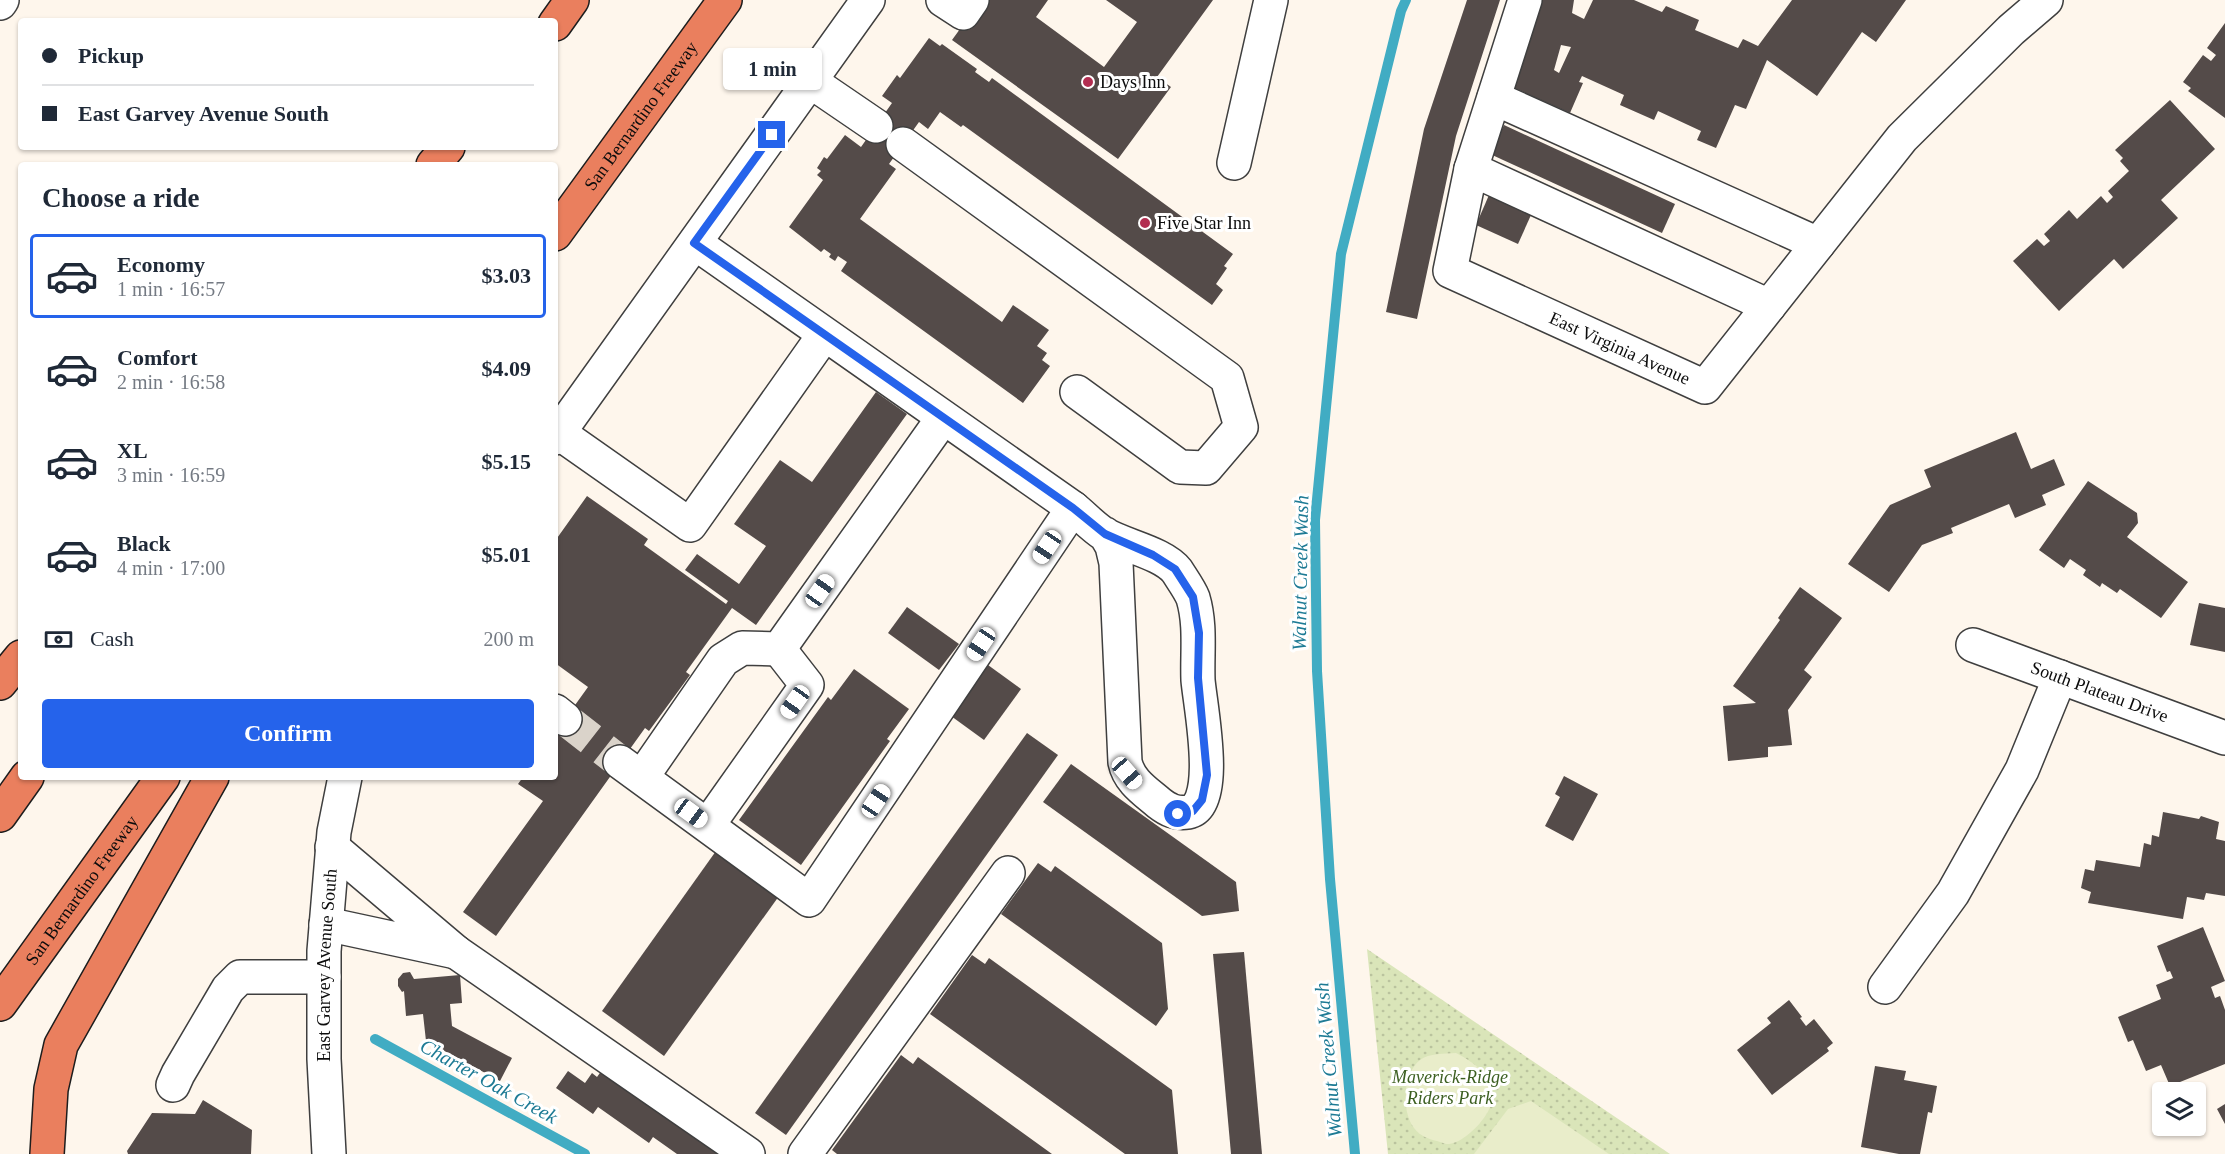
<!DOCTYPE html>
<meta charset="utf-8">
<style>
body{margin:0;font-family:Georgia,serif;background:#f6f6f7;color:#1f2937;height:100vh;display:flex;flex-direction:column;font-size:22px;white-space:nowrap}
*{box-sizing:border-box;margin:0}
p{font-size:20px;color:#747a83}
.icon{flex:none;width:33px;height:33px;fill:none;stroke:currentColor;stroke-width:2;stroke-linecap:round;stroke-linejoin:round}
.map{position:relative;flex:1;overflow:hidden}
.side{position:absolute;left:18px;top:162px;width:540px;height:618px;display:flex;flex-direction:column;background:#fff;border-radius:6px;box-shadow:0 2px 4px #0004}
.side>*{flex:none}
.guide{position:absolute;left:18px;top:18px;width:540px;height:132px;border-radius:6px;box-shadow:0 2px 4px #0004;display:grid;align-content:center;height:132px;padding:0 24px;background:#fff}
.fabs{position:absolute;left:2152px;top:1082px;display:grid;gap:12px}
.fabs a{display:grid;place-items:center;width:54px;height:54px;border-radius:6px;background:#fff;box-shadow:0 2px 4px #0004;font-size:30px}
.end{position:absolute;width:27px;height:27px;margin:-14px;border:8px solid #2563eb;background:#fff;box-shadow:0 0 0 3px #fff}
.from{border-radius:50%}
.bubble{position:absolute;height:42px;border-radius:6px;background:#fff;box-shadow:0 2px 4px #0004;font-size:20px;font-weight:700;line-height:42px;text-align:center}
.car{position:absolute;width:18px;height:36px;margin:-18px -9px;border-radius:8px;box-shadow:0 0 4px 2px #0007;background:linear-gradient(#fff 24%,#345 0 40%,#fff 0 76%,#345 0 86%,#fff 0)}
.guide b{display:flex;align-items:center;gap:21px;height:57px;font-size:22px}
.guide b+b{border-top:2px solid #e0e1e3}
.guide i{width:15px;height:15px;background:#1f2937}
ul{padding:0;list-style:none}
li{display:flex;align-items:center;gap:18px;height:84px;margin:0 12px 9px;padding:0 12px;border:3px solid transparent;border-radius:6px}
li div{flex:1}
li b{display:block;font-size:22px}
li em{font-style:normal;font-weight:700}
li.on{border-color:#2563eb}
li>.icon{width:54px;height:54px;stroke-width:1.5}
h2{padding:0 24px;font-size:27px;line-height:72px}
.pay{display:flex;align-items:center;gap:15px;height:66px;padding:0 24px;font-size:22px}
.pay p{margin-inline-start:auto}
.cta{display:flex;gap:12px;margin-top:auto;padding:12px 24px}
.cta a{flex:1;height:69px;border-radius:6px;background:#2563eb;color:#fff;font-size:24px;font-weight:700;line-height:69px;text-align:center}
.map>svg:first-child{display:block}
.green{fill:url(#green-dots)}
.pitch{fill:#e9edca}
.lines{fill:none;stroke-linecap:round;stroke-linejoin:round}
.stream{stroke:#41acc3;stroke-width:10}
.building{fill:#544b49;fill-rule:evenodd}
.minor-tunnel{stroke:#dad3ca;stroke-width:33;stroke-dasharray:33 16;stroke-linecap:butt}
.minor-casing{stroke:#3f3f3f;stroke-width:36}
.highway-casing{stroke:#1d1d1d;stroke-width:36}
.minor{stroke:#fff;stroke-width:33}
.highway{stroke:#ea7f5e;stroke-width:33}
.route{stroke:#2563eb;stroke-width:8}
.poi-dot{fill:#b22e51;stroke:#fff;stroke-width:2}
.labels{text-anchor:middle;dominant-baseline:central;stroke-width:6;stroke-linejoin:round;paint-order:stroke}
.poi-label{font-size:18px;fill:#0c0c0c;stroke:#fff;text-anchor:start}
.street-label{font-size:18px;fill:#0c0c0c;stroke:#fff}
.park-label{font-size:18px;font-style:italic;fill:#3c5f21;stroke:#fff}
.water-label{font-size:20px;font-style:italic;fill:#1e7b95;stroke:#fff}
</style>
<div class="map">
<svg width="2225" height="1154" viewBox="0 0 2225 1154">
<defs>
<pattern id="green-dots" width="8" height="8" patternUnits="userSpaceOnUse" patternTransform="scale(1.5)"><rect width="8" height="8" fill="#dae5b9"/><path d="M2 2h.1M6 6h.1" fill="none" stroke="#bac39e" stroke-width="1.8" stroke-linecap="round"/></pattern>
</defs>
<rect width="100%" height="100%" fill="#fef6ec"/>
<path class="green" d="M1367,949L1670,1154H1388Z"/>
<g class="pitch">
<path d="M1456,1053C1487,1069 1507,1092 1480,1123C1472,1132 1458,1145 1446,1144C1443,1143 1440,1142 1437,1141C1428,1139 1420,1136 1414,1128C1401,1111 1403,1073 1420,1060C1429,1053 1445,1054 1456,1053Z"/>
<path d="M1531,1101L1609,1154H1474L1508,1109Z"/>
</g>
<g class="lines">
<g class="stream">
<path d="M375,1039L585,1154"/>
<path d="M1355,1154L1330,879L1317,671L1315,520L1341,254L1401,11L1406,0"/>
</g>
</g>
<g class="building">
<path d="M981,0H1048L1036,17L1104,67L1137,22L1106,0H1213L1157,77L1171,87L1118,159L952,40Z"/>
<path d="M1467,0H1500L1456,136L1417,319L1386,312L1424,129Z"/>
<path d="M1541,0H1574L1572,13L1584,19L1593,0H1634L1662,12L1666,6L1699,20L1695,30L1738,48L1743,39L1758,46L1792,0H1906L1876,42L1862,32L1817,96L1767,60L1746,109L1735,105L1716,148L1697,140L1701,131L1658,111L1654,120L1620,105L1624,95L1582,76L1579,82L1583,83L1570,113L1512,87L1524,59ZM1561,45L1571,47L1559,73L1554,70Z"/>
<path d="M2225,23V118L2188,91L2191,88L2183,82L2203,55L2211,61L2216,55L2207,48Z"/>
<path d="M929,38L940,46L942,44L977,69L975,72L989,82L992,78L1233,254L1224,266L1227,268L1216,284L1223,290L1212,305L963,125L961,127L940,112L928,129L919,122L889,164L896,169L860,219L1002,322L1013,305L1049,330L1037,346L1047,353L1042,360L1050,366L1023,403L841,271L847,262L838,256L835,261L829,257L831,254L824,249L821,252L789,227L823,180L817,175L821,171L817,168L824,157L827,159L845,135L861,147L892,103L882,96L897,75L900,78Z"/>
<path d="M2170,100L2215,149L2161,200L2178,218L2123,269L2114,259L2059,311L2013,261L2037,239L2044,246L2050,241L2044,234L2069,210L2077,219L2101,196L2107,203L2113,197L2108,191L2129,171L2120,161L2123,158L2115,150Z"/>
<path d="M1504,125L1675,204L1662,233L1490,154Z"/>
<path d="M1489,195L1531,215L1518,244L1476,225Z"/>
<path d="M876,392L907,414L756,625L732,608L686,672L690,675L649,731L645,728L496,936L463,912L543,801L518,784L523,777H555V733L588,687L555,663V541L587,496L648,539L644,545L726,604L728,601L685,570L697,554L739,584L766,546L734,524L780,460L812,482Z"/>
<path d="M2016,432L2031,469L2054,459L2065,485L2042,495L2046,505L2015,518L2009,504L1951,528L1953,533L1922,545L1889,592L1848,564L1890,505L1931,487L1924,470Z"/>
<path d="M2088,481L2137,513L2138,523L2127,537L2188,582L2161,618L2120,589L2117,593L2102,583L2100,587L2083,575L2086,570L2070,559L2064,568L2039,550Z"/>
<path d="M1800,587L1842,618L1804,670L1812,677L1788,710L1792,745L1768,747V757L1728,761L1723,706L1756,703L1733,686L1780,620L1778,618Z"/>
<path d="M2199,603L2225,608V652L2190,645Z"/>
<path d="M907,607L959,644L939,670L888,633Z"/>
<path d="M988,665L1021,689L984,740L951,716Z"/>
<path d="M854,669L909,709L887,739L890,741L801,865L739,820L828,697L831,700Z"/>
<path d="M1027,733L1058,755L786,1135L755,1113Z"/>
<path d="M1071,764L1236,882L1239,911L1202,916L1043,802Z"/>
<path d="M1564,776L1598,794L1573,841L1545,826L1560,797L1555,794Z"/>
<path d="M2163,812L2199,819L2201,816L2219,822L2216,839L2225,841V896L2206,893L2204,900L2187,897L2183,919L2088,903L2091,892L2081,888L2085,869L2094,871L2096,860L2140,867L2144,843L2151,845L2152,835L2159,837Z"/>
<path d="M716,851L779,896L664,1056L602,1011Z"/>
<path d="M1038,863L1051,872L1055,866L1162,943L1168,1009L1156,1026L1001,914Z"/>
<path d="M2203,927L2225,981L2211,987L2215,998L2220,996L2225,1010V1064L2170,1086L2161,1065L2146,1071L2133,1040L2128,1042L2118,1017L2161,999L2156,985L2173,978L2170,971L2167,972L2157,946Z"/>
<path d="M1244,952L1262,1154H1231L1213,954Z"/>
<path d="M972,955L985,964L989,958L1172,1090L1178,1154H1125L930,1014Z"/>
<path d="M410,972L414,979L460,975L462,1003L450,1004L452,1026L512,1058L500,1081L426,1041L423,1014L406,1016L404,991L402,992L398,986V979L403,973Z"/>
<path d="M1789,1000L1802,1017L1800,1018L1806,1026L1814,1019L1833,1043L1827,1048L1829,1051L1772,1095L1737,1050L1771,1023L1767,1018Z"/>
<path d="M901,1055L913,1064L918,1057L1052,1154H837L832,1150Z"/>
<path d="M1875,1066L1906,1071L1904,1080L1937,1086L1932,1113L1928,1112L1920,1154H1899L1861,1147Z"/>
<path d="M602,1070L720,1154H677L653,1137L649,1143L598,1107L593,1114L556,1088L568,1071L585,1083L592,1073L597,1077Z"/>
<path d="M203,1100L252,1130L251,1154H128L127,1151L152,1113L195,1114Z"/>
<path d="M2225,1104V1124L2217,1109Z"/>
</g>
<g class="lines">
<path class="minor-tunnel" d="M565,719L620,762"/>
<defs>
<g id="minor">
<path d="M943,0L963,13L972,0"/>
<path id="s1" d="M1525,0L1471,169L1450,271L1705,387L1902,138L2011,30L2046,0"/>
<path d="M0,3L2,0"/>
<path d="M810,81L876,126"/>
<path d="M1494,98L1818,244"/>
<path d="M903,144L1227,378L1241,427L1206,468L1180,467L1077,392"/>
<path d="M1234,163L1271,0"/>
<path d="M1471,169L1769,306"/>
<path d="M559,433L690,525L824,335"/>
<path d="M555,438L868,0"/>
<path d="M1073,508C1083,516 1093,527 1104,534C1124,546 1163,553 1177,571C1182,579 1190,590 1193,598C1201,625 1197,652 1198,680C1200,705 1221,806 1188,812C1176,814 1168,810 1159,803C1145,791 1129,781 1125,762L1116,563L1112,546L1105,534"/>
<path id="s2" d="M1973,645L2225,738"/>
<path d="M555,711L565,719"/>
<path d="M620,762L809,900L1073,508L695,243"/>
<path d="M642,777L723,660L742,648L779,649L943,418"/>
<path d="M708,825L807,685L779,649"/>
<path d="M326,924L456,952L332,847"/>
<path d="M456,952L748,1154"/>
<path d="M1885,987L1953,893L2022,770L2060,677"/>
<path d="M173,1085L178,1074L228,989L240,977H324"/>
<path id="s3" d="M329,1154L324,1059V951L334,832L345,777"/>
<path d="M805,1154L1008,873"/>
</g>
<g id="highway">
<path d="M555,24L572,0"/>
<path d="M433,165L448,147"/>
<path id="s4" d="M555,234L725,0"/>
<path d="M0,683L21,657"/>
<path d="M0,815L27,777"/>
<path id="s5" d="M0,1004L163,777"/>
<path d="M47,1154L51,1089L61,1045L212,777"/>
</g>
</defs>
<use href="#minor" class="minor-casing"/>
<use href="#highway" class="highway-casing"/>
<use href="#minor" class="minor"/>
<use href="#highway" class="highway"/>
</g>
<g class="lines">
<path class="route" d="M772,135L694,243L1073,508L1105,534L1153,555L1175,569L1193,597L1199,633L1198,678L1207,775L1202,800L1193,811L1178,814"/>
</g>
<g class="poi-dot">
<circle cx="1088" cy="82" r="6"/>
<circle cx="1145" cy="223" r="6"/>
</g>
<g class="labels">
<g class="poi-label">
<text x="1100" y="82">Days Inn</text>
<text x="1157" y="223">Five Star Inn</text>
</g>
<g class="street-label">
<text stroke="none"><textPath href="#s4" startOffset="146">San Bernardino Freeway</textPath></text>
<text stroke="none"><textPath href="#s1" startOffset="468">East Virginia Avenue</textPath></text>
<text stroke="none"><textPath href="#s2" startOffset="135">South Plateau Drive</textPath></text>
<text stroke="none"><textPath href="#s5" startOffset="140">San Bernardino Freeway</textPath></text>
<text stroke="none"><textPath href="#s3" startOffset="189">East Garvey Avenue South</textPath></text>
</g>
<g class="park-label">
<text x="1450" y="1077">Maverick-Ridge<tspan x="1450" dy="21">Riders Park</tspan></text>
</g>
<g class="water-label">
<text transform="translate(1300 573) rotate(-89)">Walnut Creek Wash</text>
<text transform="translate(1328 1060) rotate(-95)">Walnut Creek Wash</text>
<text transform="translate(489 1081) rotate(29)">Charter Oak Creek</text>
</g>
</g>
</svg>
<div class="fabs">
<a><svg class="icon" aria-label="layers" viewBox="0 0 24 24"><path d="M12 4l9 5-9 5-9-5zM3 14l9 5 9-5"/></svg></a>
</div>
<i class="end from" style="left:1178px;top:814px"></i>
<i class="end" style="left:772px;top:135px"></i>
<div class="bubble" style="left:723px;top:48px;width:99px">1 min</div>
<i class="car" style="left:1047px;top:547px;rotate:214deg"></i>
<i class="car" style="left:820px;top:591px;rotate:35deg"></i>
<i class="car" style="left:981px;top:644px;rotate:214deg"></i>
<i class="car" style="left:795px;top:702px;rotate:215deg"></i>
<i class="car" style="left:1127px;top:773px;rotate:139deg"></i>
<i class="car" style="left:876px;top:801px;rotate:34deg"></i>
<i class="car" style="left:691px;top:813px;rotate:126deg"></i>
<div class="guide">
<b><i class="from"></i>Pickup</b>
<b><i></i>East Garvey Avenue South</b>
</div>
<section class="side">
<h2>Choose a ride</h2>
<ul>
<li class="on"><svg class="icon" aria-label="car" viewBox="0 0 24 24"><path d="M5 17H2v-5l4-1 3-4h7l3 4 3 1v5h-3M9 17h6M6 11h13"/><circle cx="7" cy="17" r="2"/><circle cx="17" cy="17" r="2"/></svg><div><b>Economy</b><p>1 min · 16:57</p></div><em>$3.03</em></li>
<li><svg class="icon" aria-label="car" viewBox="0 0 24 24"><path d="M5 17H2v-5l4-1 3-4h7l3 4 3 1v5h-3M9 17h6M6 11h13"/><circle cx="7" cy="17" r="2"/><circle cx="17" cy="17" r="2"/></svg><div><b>Comfort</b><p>2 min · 16:58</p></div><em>$4.09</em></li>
<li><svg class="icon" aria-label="car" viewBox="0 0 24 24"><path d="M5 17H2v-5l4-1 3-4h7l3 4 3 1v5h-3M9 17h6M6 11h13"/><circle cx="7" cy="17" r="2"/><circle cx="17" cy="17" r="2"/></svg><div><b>XL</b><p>3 min · 16:59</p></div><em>$5.15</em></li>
<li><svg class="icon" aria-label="car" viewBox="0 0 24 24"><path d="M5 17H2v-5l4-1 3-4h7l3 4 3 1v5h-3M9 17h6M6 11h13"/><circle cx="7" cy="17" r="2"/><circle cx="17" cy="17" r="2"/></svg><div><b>Black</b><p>4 min · 17:00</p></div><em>$5.01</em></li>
</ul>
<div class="pay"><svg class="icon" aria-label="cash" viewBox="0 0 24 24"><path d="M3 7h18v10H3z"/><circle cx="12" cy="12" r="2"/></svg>Cash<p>200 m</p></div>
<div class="cta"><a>Confirm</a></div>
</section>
</div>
